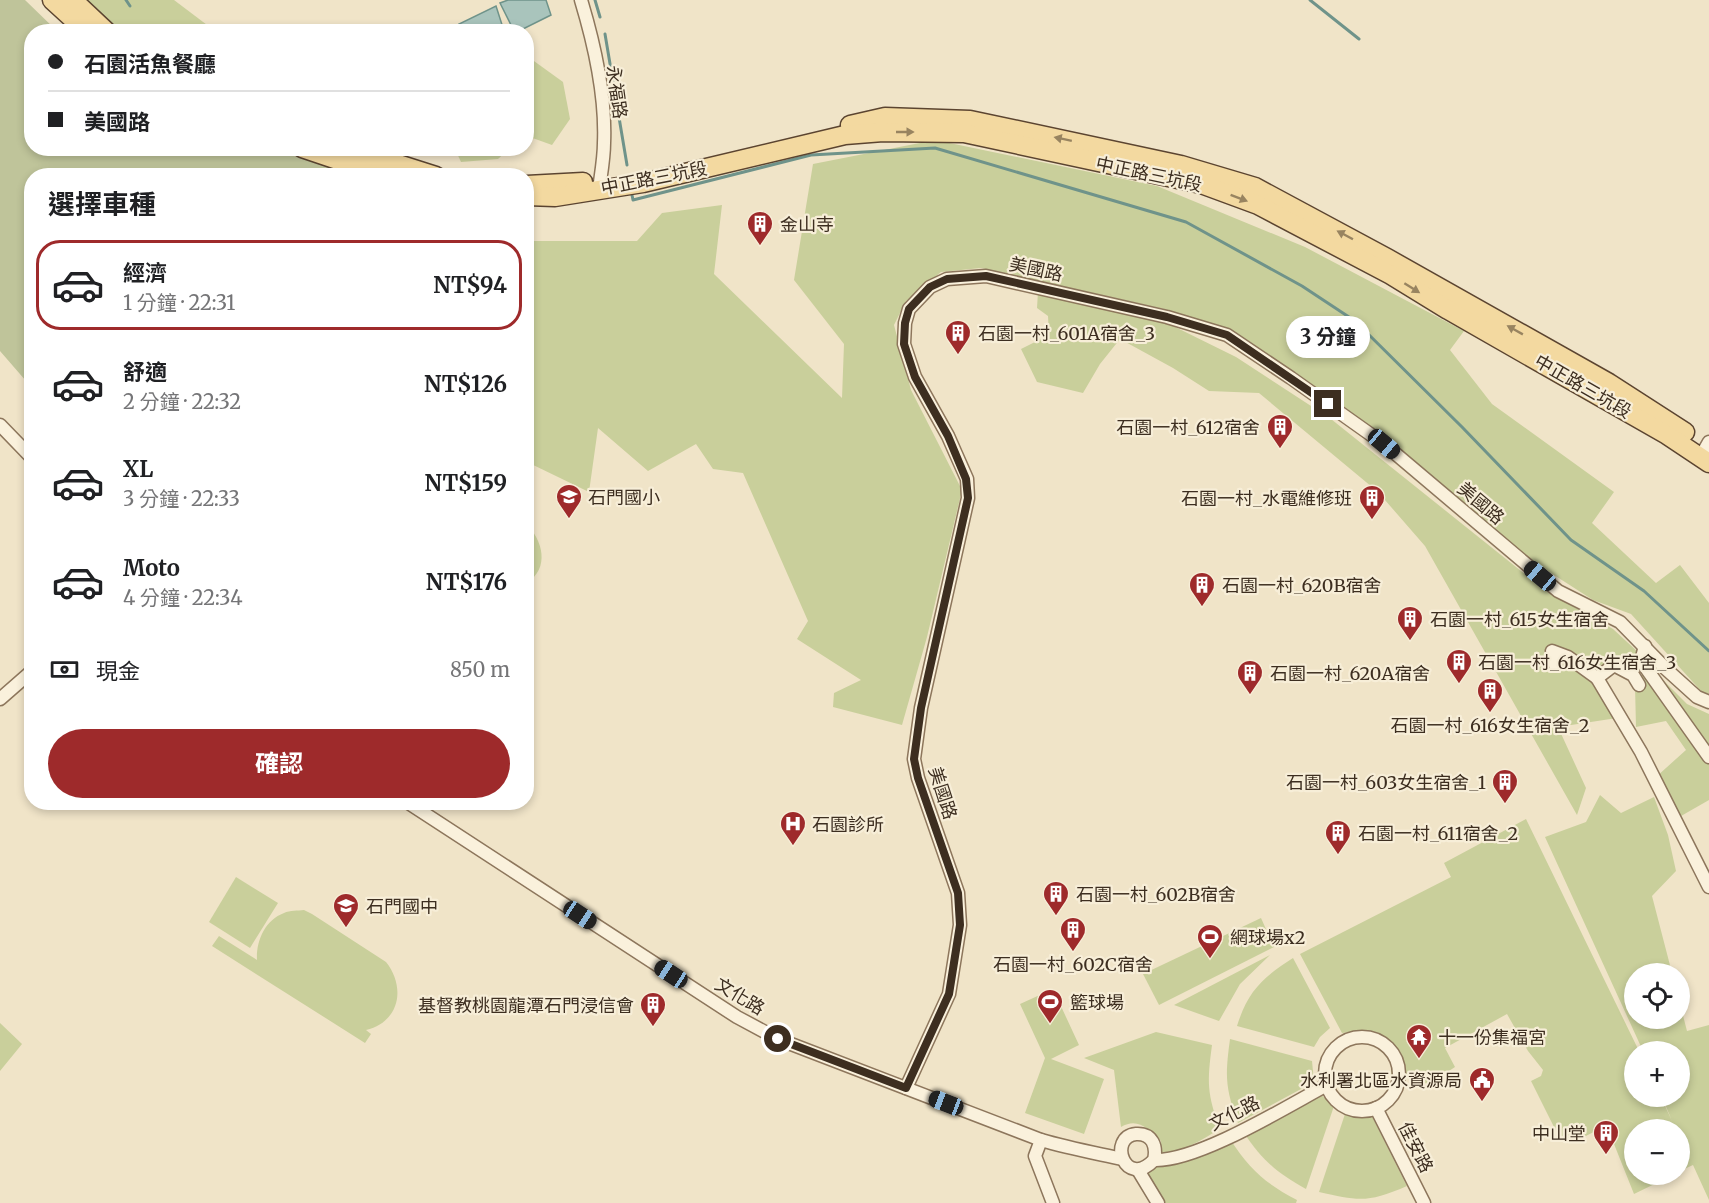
<!DOCTYPE html>
<html lang="zh-TW">
<meta charset="utf-8">
<style>
body{margin:0;font-family:Merriweather,"Noto Sans TC",serif;background:#f6f6f6;color:#202124;height:100vh;display:flex;flex-direction:column;font-size:22px;white-space:nowrap}
*{box-sizing:border-box;margin:0}
p{font-size:20px;color:#757577}
.icon{flex:none;width:33px;height:33px;fill:none;stroke:currentColor;stroke-width:2;stroke-linecap:round;stroke-linejoin:round}
.map{position:relative;flex:1;overflow:hidden}
.drawer{position:absolute;left:24px;top:168px;width:510px;height:642px;display:flex;flex-direction:column;background:#fff;border-radius:24px;box-shadow:0 3px 9px #0003}
.drawer>*{flex:none}
.hud{position:absolute;left:24px;top:24px;width:510px;height:132px;border-radius:24px;box-shadow:0 3px 9px #0003;display:grid;align-content:center;height:132px;padding:0 24px;background:#fff}
.buttons{position:absolute;left:1624px;top:963px;display:grid;gap:12px}
.buttons a{display:grid;place-items:center;width:66px;height:66px;border-radius:50%;background:#fff;box-shadow:0 3px 9px #0003;font-size:30px}
.end{position:absolute;width:27px;height:27px;margin:-14px;border:8px solid #3d2e20;background:#fff;box-shadow:0 0 0 3px #fff}
.from{border-radius:50%}
.bubble{position:absolute;height:42px;border-radius:21px;background:#fff;box-shadow:0 3px 9px #0003;font-size:20px;font-weight:700;line-height:42px;text-align:center}
.car{position:absolute;width:18px;height:36px;margin:-18px -9px;border-radius:8px;box-shadow:0 0 4px 2px #0007;background:linear-gradient(#222 24%,#8ab4d8 0 40%,#222 0 76%,#8ab4d8 0 86%,#222 0)}
.hud b{display:flex;align-items:center;gap:21px;height:57px;font-size:22px}
.hud b+b{border-top:2px solid #e0e0e0}
.hud i{width:15px;height:15px;background:#202124}
ul{padding:0;list-style:none}
li{display:flex;align-items:center;gap:18px;height:90px;margin:0 12px 9px;padding:0 12px;border:3px solid transparent;border-radius:24px}
li div{flex:1}
li b{display:block;font-size:22px}
li em{font-style:normal;font-weight:700}
li.selected{border-color:#9e2a2b}
li>.icon{width:54px;height:54px;stroke-width:1.5}
h2{padding:0 24px;font-size:27px;line-height:72px}
.pay{display:flex;align-items:center;gap:15px;height:66px;padding:0 24px;font-size:22px}
.pay p{margin-inline-start:auto}
.cta{display:flex;gap:12px;margin-top:auto;padding:12px 24px}
.cta a{flex:1;height:69px;border-radius:36px;background:#9e2a2b;color:#fff;font-size:24px;font-weight:700;line-height:69px;text-align:center}
.map>svg:first-child{display:block}
.green{fill:#c9cf9b}
.cemetery{fill:#bfc49a}
.water{fill:#a9c4bc;stroke:#6f938a;stroke-width:1.5}
.lines{fill:none;stroke-linecap:round;stroke-linejoin:round}
.stream{stroke:#6f938a;stroke-width:3}
.street-casing{stroke:#8d765c;stroke-width:15}
.primary-casing{stroke:#5b4430;stroke-width:21}
.street{stroke:#faf1dc;stroke-width:12}
.primary{stroke:#f3d9a0;stroke-width:18}
.oneway{fill:#988460}
.route{stroke:#3d2e20;stroke-width:8}
.labels{text-anchor:middle;dominant-baseline:central;stroke-width:4.5;stroke-linejoin:round;paint-order:stroke}
.street-label{font-size:18px;fill:#3d2e20;stroke:#f7eed8}
.poi-label{font-size:18px;fill:#3d2e20;stroke:#f7eed8;text-anchor:start}
</style>
<div class="map">
<svg width="1709" height="1203" viewBox="0 0 1709 1203">
<rect width="100%" height="100%" fill="#f0e4c8"/>
<g class="green">
<path d="M85,0H174L215,31H121Z"/>
<path d="M527,56L563,82L570,119L552,145L527,136Z"/>
<path d="M935,140L1157,186L1305,247L1464,331L1450,350L1492,404L1614,492L1592,523L1656,583L1680,565L1709,603V694L1702,692L1631,614L1593,600L1526,557L1295,375L1164,309L981,268L941,272L906,301L894,325L911,390L962,490L927,637L902,725L833,707L834,693L861,680L797,639L808,621L743,473L713,469L696,444L648,471L598,428L589,492L527,462L526,244L530,241H637L662,213L722,205L714,274L842,398L844,344L794,280L813,164Z"/>
<path d="M455,149H509L498,159L461,162Z"/>
<path d="M1038,292L1161,320L1236,357L1331,419L1546,591L1613,629L1639,653L1600,674L1617,718L1558,727L1586,788L1577,815L1425,546L1378,492L1259,393L1209,391L1173,368L1120,339L1100,364L1083,393L1037,382L1021,349L1049,335L1048,316L1037,308Z"/>
<path d="M526,524C543,540 550,568 527,583L529,549L527,544Z"/>
<path d="M1648,665L1687,704L1709,714V800L1681,816L1656,777L1686,750L1666,721L1636,727L1635,686Z"/>
<path d="M1600,795L1621,813L1654,797L1668,835L1676,871L1652,896L1672,973L1635,974V1018H1680V1004L1687,1031L1709,1025V1200L1693,1165L1680,1171V1130H1635V1174L1673,1175L1634,1194L1612,1139L1618,1136L1611,1123L1582,1138L1560,1139L1531,1081L1541,1076L1543,1070L1528,1051L1507,1014L1445,1048L1455,1067L1429,1084L1391,1075C1394,1043 1373,1028 1342,1033L1300,954L1451,877L1444,863L1526,819L1639,1051L1635,1052V1096L1661,1097L1672,1121L1662,1097L1680,1096V1052L1643,1051L1545,837L1586,822Z"/>
<path d="M236,877L278,903L250,948L209,922Z"/>
<path d="M304,910L312,914L386,962C406,987 400,1022 366,1030L371,1034L365,1043L212,946L219,936L257,960C256,941 265,920 284,913C290,910 298,911 304,910Z"/>
<path d="M1261,918L1274,947L1159,1005L1143,974Z"/>
<path d="M1270,955L1240,984L1219,1021L1174,1005Z"/>
<path d="M1293,958L1330,1028L1320,1037L1314,1047L1237,1026C1248,991 1262,978 1293,958Z"/>
<path d="M1053,989L1079,1045L1051,1059L1104,1079L1084,1134L1025,1113L1045,1058L1020,1004Z"/>
<path d="M0,1023L22,1044L0,1071Z"/>
<path d="M1156,1032L1212,1045C1207,1082 1207,1094 1220,1129C1206,1137 1176,1157 1160,1152L1161,1141C1148,1129 1138,1117 1121,1127L1114,1070L1084,1058Z"/>
<path d="M1230,1039L1312,1061L1314,1082L1238,1123C1225,1087 1225,1076 1230,1039Z"/>
<path d="M1319,1093L1334,1106L1306,1189C1278,1174 1262,1160 1244,1133Z"/>
<path d="M1369,1110L1407,1186C1368,1203 1359,1201 1319,1192L1346,1111L1360,1113Z"/>
<path d="M1230,1139C1250,1170 1265,1183 1297,1200L1296,1203H1165L1145,1168L1159,1160L1172,1165L1194,1158Z"/>
</g>
<path class="cemetery" d="M0,0H25L57,31L32,32V148L271,149L357,175L32,176V377L26,381L0,351Z"/>
<g class="water">
<path d="M508,0H546L551,15L519,31H514L500,3Z"/>
<path d="M496,6L504,31H463L459,24Z"/>
</g>
<g class="lines">
<g class="stream">
<path d="M126,0L130,6"/>
<path d="M595,0L600,17"/>
<path d="M1310,0L1359,39"/>
<path d="M605,34L627,165"/>
<path d="M632,195L633,200L811,155L935,148L1186,222L1302,286L1355,321L1462,427L1571,540L1644,591L1709,651"/>
</g>
<defs>
<g id="street">
<path d="M581,0C594,43 606,97 604,143C604,158 601,174 599,189"/>
<path d="M0,425L32,458"/>
<path d="M1701,456L1709,442"/>
<path d="M1645,646L1641,661L1709,757"/>
<path d="M1555,665L1552,651L1568,657L1597,678"/>
<path d="M1639,685L1633,675L1614,665L1597,678L1641,752L1709,887"/>
<path d="M0,699L32,671"/>
<path d="M407,802L737,1017L778,1039L1041,1140C1068,1148 1095,1153 1122,1159"/>
<circle cx="1362" cy="1074" r="37"/>
<path d="M906,1088L949,994L960,925L958,893L918,778L914,759L921,708L968,498L967,479L948,436L915,377L904,344L905,323L909,309L930,287L947,279L986,276L1167,317L1227,335L1291,378L1384,444L1558,591L1620,622L1666,669L1697,697L1709,702"/>
<path d="M1376,1108L1424,1203"/>
<path d="M1041,1140L1035,1156L1053,1203"/>
<path d="M1154,1160C1157,1147 1153,1133 1136,1134C1107,1137 1125,1190 1154,1160C1197,1162 1286,1107 1327,1085"/>
<path d="M1138,1170L1158,1203"/>
</g>
<g id="primary">
<path d="M52,0L87,32"/>
<path d="M73,0L107,32"/>
<path d="M850,125L885,117L970,120L1181,165L1255,187L1387,258L1609,383L1685,432"/>
<path d="M302,148L385,176"/>
<path d="M348,148L436,176"/>
<path d="M527,185L583,182"/>
<path d="M526,196L555,197L643,183L845,135L883,132L964,133L1201,184L1258,205L1391,275L1448,310L1667,435L1709,463"/>
</g>
</defs>
<use href="#street" class="street-casing"/>
<use href="#primary" class="primary-casing"/>
<use href="#street" class="street"/>
<use href="#primary" class="primary"/>
</g>
<defs><path id="oneway-solid" d="M-6-.8H1V-3.2L6.5 0L1 3.2V.8H-6Z" transform="scale(1.5)"/></defs>
<g class="oneway">
<use href="#oneway-solid" transform="translate(905 132)"/>
<use href="#oneway-solid" transform="translate(1063 139) rotate(-168)"/>
<use href="#oneway-solid" transform="translate(1239 198) rotate(21)"/>
<use href="#oneway-solid" transform="translate(1345 235) rotate(-152)"/>
<use href="#oneway-solid" transform="translate(1412 288) rotate(32)"/>
<use href="#oneway-solid" transform="translate(1515 330) rotate(-151)"/>
</g>
<g class="lines">
<path class="route" d="M778,1039L906,1088L949,994L960,925L958,893L918,778L914,759L921,708L968,498L966,479L948,436L915,377L904,344L905,323L909,309L930,287L947,279L986,276L1167,317L1227,335L1328,404"/>
</g>
<defs>
<symbol id="building-pin" viewBox="-11 -11 22 30"><path d="M0 17L-7.5 6A9.5 9.5 0 1 1 7.5 6Z" fill="#9e2a2b" stroke="#f7eed8"/><path d="M-4-6H4V6H1V3H-1V6H-4ZM-2.5-4.3h1.7v1.8h-1.7ZM.8-4.3h1.7v1.8H.8ZM-2.5-1h1.7V.8h-1.7ZM.8-1h1.7V.8H.8Z" fill="#fff"/></symbol>
<symbol id="school-pin" viewBox="-11 -11 22 30"><path d="M0 17L-7.5 6A9.5 9.5 0 1 1 7.5 6Z" fill="#9e2a2b" stroke="#f7eed8"/><path d="M0-5L7-2L0 1L-7-2ZM-4 1L0 2.5L4 1V4Q0 6-4 4Z" fill="#fff"/></symbol>
<symbol id="hospital-pin" viewBox="-11 -11 22 30"><path d="M0 17L-7.5 6A9.5 9.5 0 1 1 7.5 6Z" fill="#9e2a2b" stroke="#f7eed8"/><path d="M-5-5h3v3.5h4V-5h3V5h-3V1.5h-4V5h-3Z" fill="#fff"/></symbol>
<symbol id="stadium-pin" viewBox="-11 -11 22 30"><path d="M0 17L-7.5 6A9.5 9.5 0 1 1 7.5 6Z" fill="#9e2a2b" stroke="#f7eed8"/><path d="M0-5a6.5 5 0 1 0 0 10a6.5 5 0 1 0 0-10ZM-3.5-1.8h7v3.6h-7Z" fill="#fff"/></symbol>
<symbol id="temple-pin" viewBox="-11 -11 22 30"><path d="M0 17L-7.5 6A9.5 9.5 0 1 1 7.5 6Z" fill="#9e2a2b" stroke="#f7eed8"/><path d="M0-6L5-2H3V0L6.5 2.5H4V6H1.5V3h-3V6H-4V2.5H-6.5L-3 0V-2H-5Z" fill="#fff"/></symbol>
<symbol id="civic-pin" viewBox="-11 -11 22 30"><path d="M0 17L-7.5 6A9.5 9.5 0 1 1 7.5 6Z" fill="#9e2a2b" stroke="#f7eed8"/><path d="M-.6-6.5H3V-4.5H.6V-3L4-1V1h2V6H-6V1h2V-1L-.6-3ZM-1.2 2.5V6h2.4V2.5Z" fill="#fff"/></symbol>
</defs>
<g fill-rule="evenodd">
<use href="#building-pin" x="745" y="209" width="30" height="40"/>
<use href="#building-pin" x="943" y="318" width="30" height="40"/>
<use href="#building-pin" x="1265" y="412" width="30" height="40"/>
<use href="#school-pin" x="554" y="482" width="30" height="40"/>
<use href="#building-pin" x="1357" y="483" width="30" height="40"/>
<use href="#building-pin" x="1187" y="570" width="30" height="40"/>
<use href="#building-pin" x="1395" y="604" width="30" height="40"/>
<use href="#building-pin" x="1444" y="647" width="30" height="40"/>
<use href="#building-pin" x="1235" y="658" width="30" height="40"/>
<use href="#building-pin" x="1475" y="676" width="30" height="40"/>
<use href="#building-pin" x="1490" y="767" width="30" height="40"/>
<use href="#hospital-pin" x="778" y="809" width="30" height="40"/>
<use href="#building-pin" x="1323" y="818" width="30" height="40"/>
<use href="#building-pin" x="1041" y="879" width="30" height="40"/>
<use href="#school-pin" x="331" y="891" width="30" height="40"/>
<use href="#building-pin" x="1058" y="915" width="30" height="40"/>
<use href="#stadium-pin" x="1195" y="922" width="30" height="40"/>
<use href="#stadium-pin" x="1035" y="987" width="30" height="40"/>
<use href="#building-pin" x="638" y="990" width="30" height="40"/>
<use href="#temple-pin" x="1404" y="1022" width="30" height="40"/>
<use href="#civic-pin" x="1467" y="1065" width="30" height="40"/>
<use href="#building-pin" x="1591" y="1118" width="30" height="40"/>
</g>
<g class="labels">
<g class="street-label">
<text transform="translate(617 92) rotate(82)">永福路</text>
<text transform="translate(1149 174) rotate(12)">中正路三坑段</text>
<text transform="translate(654 178) rotate(-11)">中正路三坑段</text>
<text transform="translate(1036 269) rotate(12)">美國路</text>
<text transform="translate(1583 386) rotate(30)">中正路三坑段</text>
<text transform="translate(1481 503) rotate(40)">美國路</text>
<text transform="translate(943 793) rotate(72)">美國路</text>
<text transform="translate(740 996) rotate(31)">文化路</text>
<text transform="translate(1234 1113) rotate(-27)">文化路</text>
<text transform="translate(1416 1147) rotate(63)">佳安路</text>
</g>
<g class="poi-label">
<text x="780" y="224">金山寺</text>
<text x="978" y="333">石園一村_601A宿舍_3</text>
<text x="1260" y="427" text-anchor="end">石園一村_612宿舍</text>
<text x="588" y="497">石門國小</text>
<text x="1352" y="498" text-anchor="end">石園一村_水電維修班</text>
<text x="1222" y="585">石園一村_620B宿舍</text>
<text x="1430" y="619">石園一村_615女生宿舍</text>
<text x="1478" y="662">石園一村_616女生宿舍_3</text>
<text x="1270" y="673">石園一村_620A宿舍</text>
<text x="1490" y="725" text-anchor="middle">石園一村_616女生宿舍_2</text>
<text x="1486" y="782" text-anchor="end">石園一村_603女生宿舍_1</text>
<text x="812" y="824">石園診所</text>
<text x="1358" y="833">石園一村_611宿舍_2</text>
<text x="1076" y="894">石園一村_602B宿舍</text>
<text x="366" y="906">石門國中</text>
<text x="1230" y="937">網球場x2</text>
<text x="1073" y="964" text-anchor="middle">石園一村_602C宿舍</text>
<text x="1070" y="1002">籃球場</text>
<text x="634" y="1005" text-anchor="end">基督教桃園龍潭石門浸信會</text>
<text x="1438" y="1037">十一份集福宮</text>
<text x="1462" y="1080" text-anchor="end">水利署北區水資源局</text>
<text x="1586" y="1133" text-anchor="end">中山堂</text>
</g>
</g>
</svg>
<div class="buttons">
<a><svg class="icon" aria-label="locate" viewBox="0 0 24 24"><circle cx="12" cy="12" r="6"/><path d="M12 2v4M12 18v4M2 12h4M18 12h4"/></svg></a>
<a>+</a>
<a>−</a>
</div>
<i class="end from" style="left:778px;top:1039px"></i>
<i class="end" style="left:1328px;top:404px"></i>
<div class="bubble" style="left:1286px;top:316px;width:84px">3 分鐘</div>
<i class="car" style="left:1384px;top:444px;rotate:130deg"></i>
<i class="car" style="left:1540px;top:576px;rotate:310deg"></i>
<i class="car" style="left:580px;top:915px;rotate:123deg"></i>
<i class="car" style="left:671px;top:974px;rotate:303deg"></i>
<i class="car" style="left:946px;top:1103px;rotate:291deg"></i>
<div class="hud">
<b><i class="from"></i>石園活魚餐廳</b>
<b><i></i>美國路</b>
</div>
<section class="drawer">
<h2>選擇車種</h2>
<ul>
<li class="selected"><svg class="icon" aria-label="car" viewBox="0 0 24 24"><path d="M5 17H2v-5l4-1 3-4h7l3 4 3 1v5h-3M9 17h6M6 11h13"/><circle cx="7" cy="17" r="2"/><circle cx="17" cy="17" r="2"/></svg><div><b>經濟</b><p>1 分鐘 · 22:31</p></div><em>NT$94</em></li>
<li><svg class="icon" aria-label="car" viewBox="0 0 24 24"><path d="M5 17H2v-5l4-1 3-4h7l3 4 3 1v5h-3M9 17h6M6 11h13"/><circle cx="7" cy="17" r="2"/><circle cx="17" cy="17" r="2"/></svg><div><b>舒適</b><p>2 分鐘 · 22:32</p></div><em>NT$126</em></li>
<li><svg class="icon" aria-label="car" viewBox="0 0 24 24"><path d="M5 17H2v-5l4-1 3-4h7l3 4 3 1v5h-3M9 17h6M6 11h13"/><circle cx="7" cy="17" r="2"/><circle cx="17" cy="17" r="2"/></svg><div><b>XL</b><p>3 分鐘 · 22:33</p></div><em>NT$159</em></li>
<li><svg class="icon" aria-label="car" viewBox="0 0 24 24"><path d="M5 17H2v-5l4-1 3-4h7l3 4 3 1v5h-3M9 17h6M6 11h13"/><circle cx="7" cy="17" r="2"/><circle cx="17" cy="17" r="2"/></svg><div><b>Moto</b><p>4 分鐘 · 22:34</p></div><em>NT$176</em></li>
</ul>
<div class="pay"><svg class="icon" aria-label="cash" viewBox="0 0 24 24"><path d="M3 7h18v10H3z"/><circle cx="12" cy="12" r="2"/></svg>現金<p>850 m</p></div>
<div class="cta"><a>確認</a></div>
</section>
</div>
